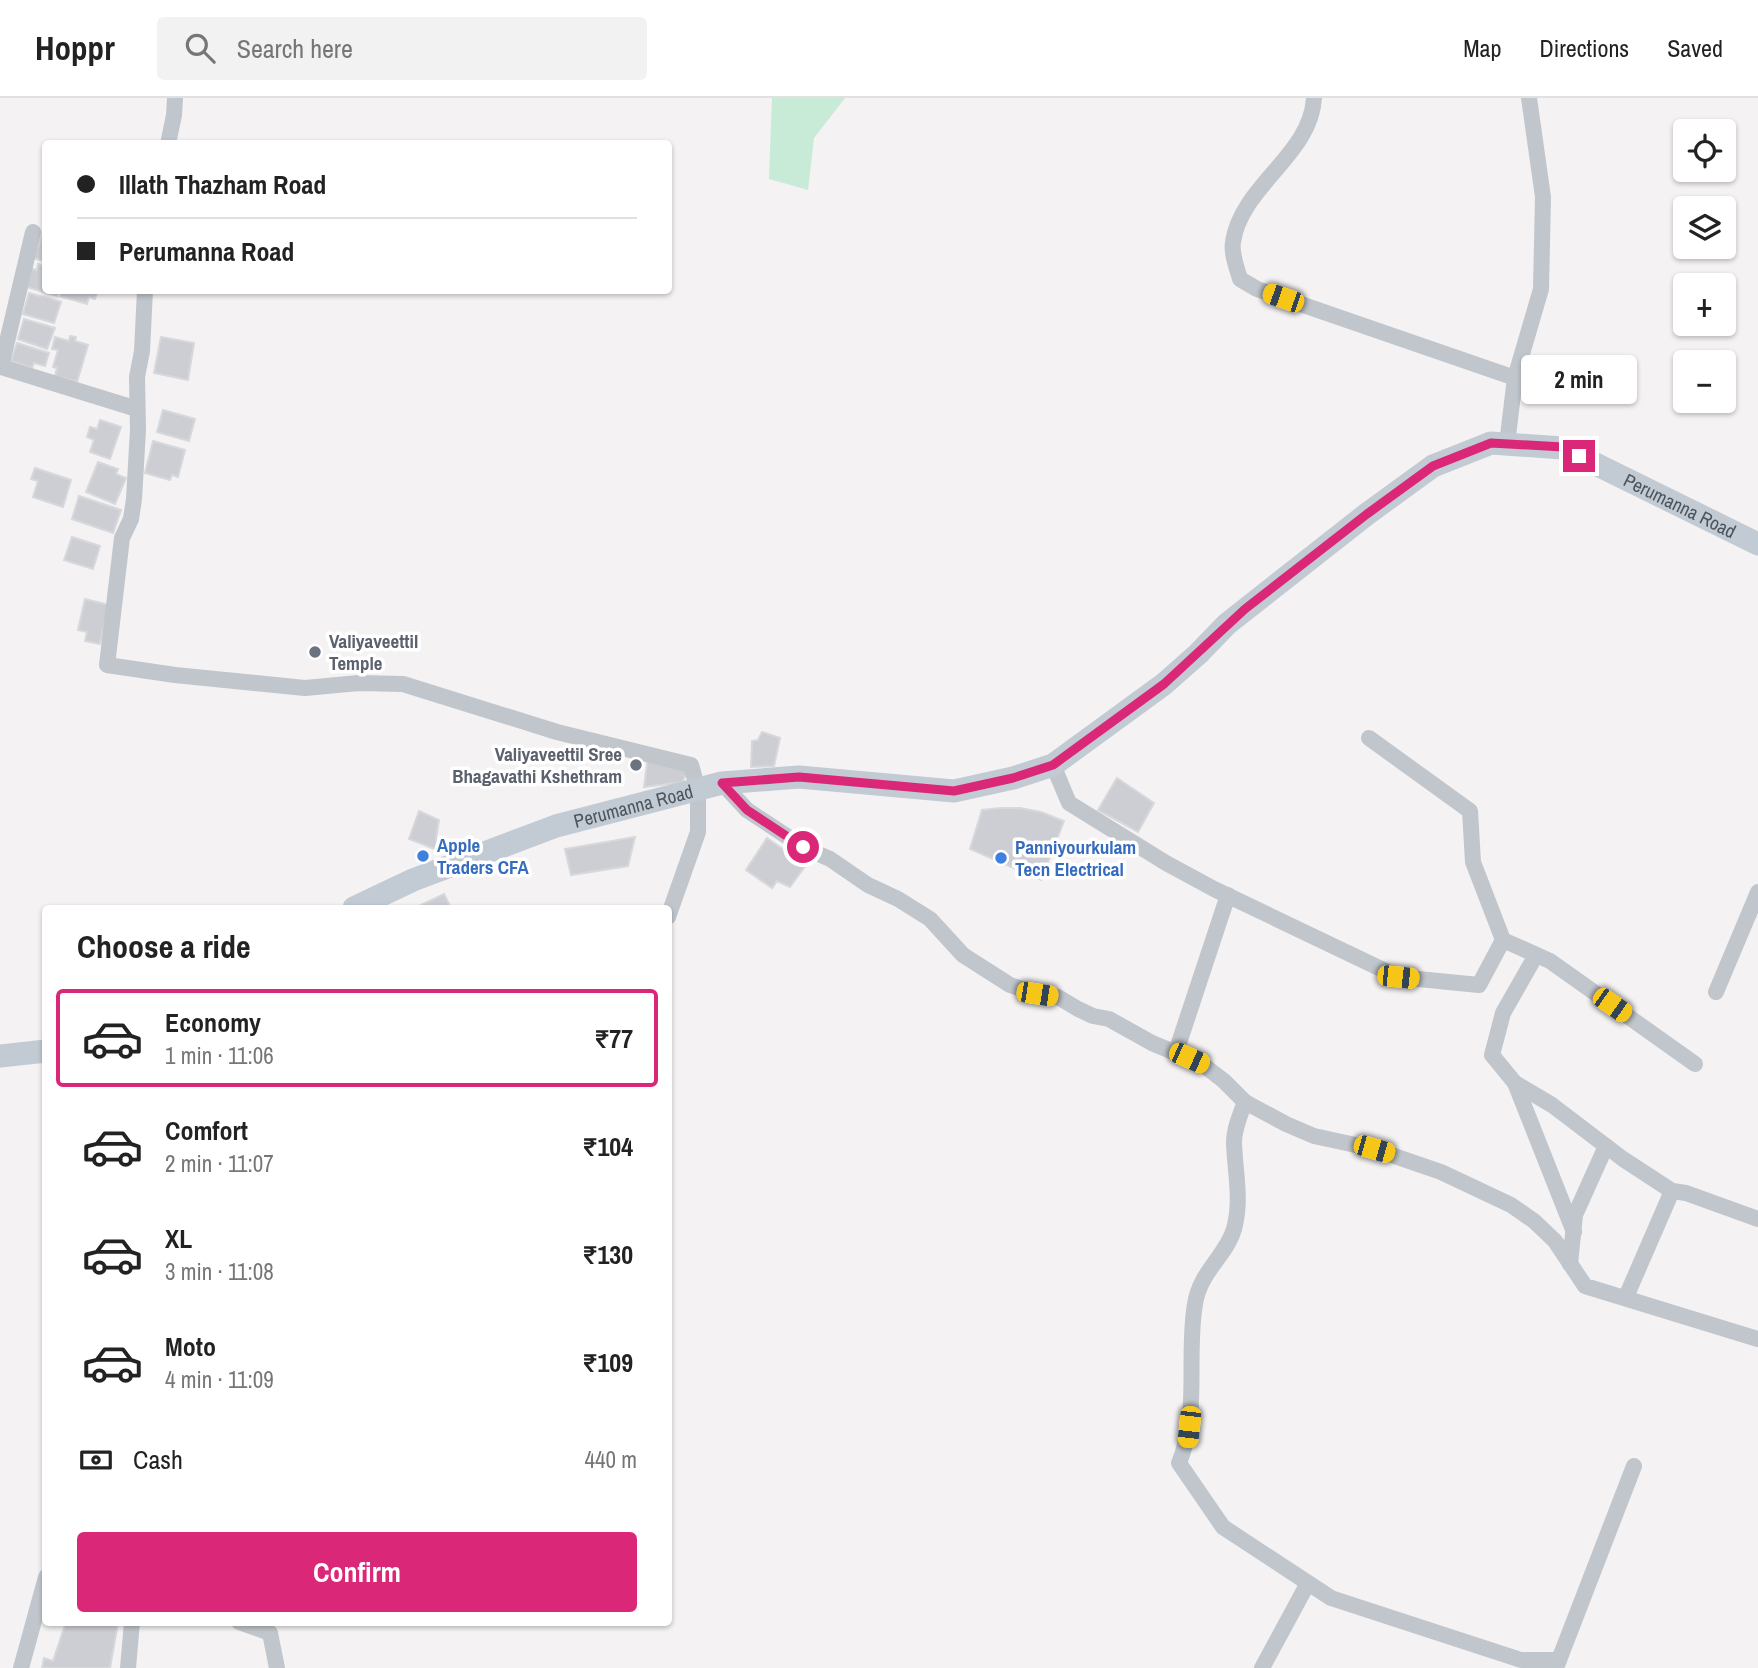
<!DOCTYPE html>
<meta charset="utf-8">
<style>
body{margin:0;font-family:"Archivo Narrow",sans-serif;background:#f2f2f2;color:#222;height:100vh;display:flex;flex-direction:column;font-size:26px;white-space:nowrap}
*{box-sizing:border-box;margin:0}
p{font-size:23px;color:#767676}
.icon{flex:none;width:38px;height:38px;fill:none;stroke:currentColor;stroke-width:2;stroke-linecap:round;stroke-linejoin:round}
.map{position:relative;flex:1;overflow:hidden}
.side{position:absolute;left:42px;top:807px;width:630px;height:721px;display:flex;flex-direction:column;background:#fff;border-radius:7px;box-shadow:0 2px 5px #0004}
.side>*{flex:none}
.guide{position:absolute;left:42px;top:42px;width:630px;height:154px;border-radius:7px;box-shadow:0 2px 5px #0004;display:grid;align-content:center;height:154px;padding:0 35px;background:#fff}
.tools{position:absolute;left:1673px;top:21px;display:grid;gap:14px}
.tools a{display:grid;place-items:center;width:63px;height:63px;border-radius:7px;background:#fff;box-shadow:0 2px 5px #0004;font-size:35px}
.end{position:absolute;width:32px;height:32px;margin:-16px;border:9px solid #db2777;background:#fff;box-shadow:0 0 0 4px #fff}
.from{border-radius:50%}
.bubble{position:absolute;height:49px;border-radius:7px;background:#fff;box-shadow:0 2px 5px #0004;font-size:23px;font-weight:700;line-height:49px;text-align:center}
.car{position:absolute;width:21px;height:42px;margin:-21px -10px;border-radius:9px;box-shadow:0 0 5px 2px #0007;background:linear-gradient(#f5c518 24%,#345 0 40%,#f5c518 0 76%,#345 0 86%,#f5c518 0)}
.guide b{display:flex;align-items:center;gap:24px;height:66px;font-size:26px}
.guide b+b{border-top:2px solid #e0e0e0}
.guide i{width:18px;height:18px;background:#222}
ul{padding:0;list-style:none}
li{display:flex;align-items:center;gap:21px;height:98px;margin:0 14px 10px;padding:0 21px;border:4px solid transparent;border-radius:7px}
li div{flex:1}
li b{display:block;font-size:26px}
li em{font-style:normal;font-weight:700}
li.current{border-color:#db2777}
li>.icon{width:63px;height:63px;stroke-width:1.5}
h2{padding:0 35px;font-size:32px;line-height:84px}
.pay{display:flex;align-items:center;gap:18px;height:77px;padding:0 35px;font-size:26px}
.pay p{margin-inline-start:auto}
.primary-button{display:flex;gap:14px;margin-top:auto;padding:14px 35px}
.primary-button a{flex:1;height:80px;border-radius:7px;background:#db2777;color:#fff;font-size:28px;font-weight:700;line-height:80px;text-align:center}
header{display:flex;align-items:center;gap:42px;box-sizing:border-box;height:98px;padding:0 35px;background:#fff;border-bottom:2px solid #e0e0e0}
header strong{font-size:33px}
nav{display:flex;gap:38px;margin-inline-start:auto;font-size:24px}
.search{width:490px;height:63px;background:#f2f2f2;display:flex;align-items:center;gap:18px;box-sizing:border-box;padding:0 24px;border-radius:7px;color:#767676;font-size:26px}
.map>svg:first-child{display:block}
.green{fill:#c7ebd6}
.building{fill:#cdced4;stroke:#d7d8dc;stroke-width:2}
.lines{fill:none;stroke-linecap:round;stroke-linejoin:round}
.street{stroke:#c0c6cc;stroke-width:16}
.secondary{stroke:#c2cad3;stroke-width:23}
.route{stroke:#db2777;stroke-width:9}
.worship-dot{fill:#6b7280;stroke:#fff;stroke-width:2.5}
.shop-dot{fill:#3f7fe0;stroke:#fff;stroke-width:2.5}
.labels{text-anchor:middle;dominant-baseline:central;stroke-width:7;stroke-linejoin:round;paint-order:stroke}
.street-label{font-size:19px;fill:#4c555d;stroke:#fff}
.worship-label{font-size:19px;font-weight:bold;fill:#5b616d;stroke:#fff;text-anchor:start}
.shop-label{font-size:19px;font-weight:bold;fill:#366cbe;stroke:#fff;text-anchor:start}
</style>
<header>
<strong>Hoppr</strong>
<div class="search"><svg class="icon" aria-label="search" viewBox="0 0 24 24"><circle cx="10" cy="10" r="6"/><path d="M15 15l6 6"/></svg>Search here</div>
<nav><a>Map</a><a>Directions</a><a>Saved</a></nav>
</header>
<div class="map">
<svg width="1758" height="1570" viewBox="0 0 1758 1570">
<rect width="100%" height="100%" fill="#f4f2f2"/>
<path class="green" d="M772,0H845L814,40L808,92L769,81Z"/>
<g class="building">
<path d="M43,133L46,134V164L30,159L33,148L38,149Z"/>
<path d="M38,166L46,168V192H58L57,198L27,189L32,171L37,172Z"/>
<path d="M62,192H98L95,201L89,199L87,206L60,198Z"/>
<path d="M29,195L61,204L54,225L23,216Z"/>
<path d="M24,221L55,230L47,251L18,241Z"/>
<path d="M70,238L76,239L75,243L88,247L77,284L55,278L57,270L53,269L58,252L52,251L55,239L69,243Z"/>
<path d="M161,239L194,245L188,282L154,275Z"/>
<path d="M17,245L49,255L45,268L34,265L32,270L11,263Z"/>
<path d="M163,312L195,321L189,343L157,334Z"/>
<path d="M100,322L121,329L110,361L90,354L94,342L87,339L90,329L97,331Z"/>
<path d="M153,343L185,352L178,379L172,377L170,382L145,375Z"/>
<path d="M98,364L118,371L116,376L126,380L115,406L86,394Z"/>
<path d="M35,370L71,382L63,409L33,399L38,383L31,381Z"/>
<path d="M79,398L121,412L113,435L72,421Z"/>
<path d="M72,439L100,448L93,471L64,462Z"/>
<path d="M85,501L109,507L100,546L85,543L87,534L78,532Z"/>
<path d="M762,634L780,640L774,668L751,669L752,643L758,642Z"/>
<path d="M648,658L689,672L682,684L644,689Z"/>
<path d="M1117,680L1154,705L1138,734L1098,712Z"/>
<path d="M1001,710H1020L1041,714L1064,723L1041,782L970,751L982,712Z"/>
<path d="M419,713L439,722L436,740L437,752L409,741Z"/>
<path d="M635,739L628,768L571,777L565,751Z"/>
<path d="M767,740L806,767L790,789L777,783L772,790L746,772Z"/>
<path d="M444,796L451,810H415L421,807Z"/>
<path d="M66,1524L118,1525L110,1570H42L44,1560L53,1563Z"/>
</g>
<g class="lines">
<g class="street">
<path d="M1314,0C1311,57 1241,88 1233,144C1231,156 1237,170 1240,181L1257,191L1515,280"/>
<path d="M168,46L174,17L175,0"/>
<path d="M33,134L1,269L137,311"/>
<path d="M145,192L142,253L137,279L138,332L134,401L131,421L122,440L107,567L175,577L305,590L359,585L403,586L557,634L691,667L698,692V734L668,819"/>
<path d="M1507,346L1515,280L1541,191L1543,99L1529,0"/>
<path d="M1053,667L1069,705L1166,765L1214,791L1398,879L1479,887L1503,842L1473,764L1470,713L1369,640"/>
<path d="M722,685L747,712L803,749L830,761L868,787L898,801L930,821L963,857L1010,887L1037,896L1058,899L1078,911L1093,918L1109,921L1152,945L1202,966L1224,983L1245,1004L1286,1026L1314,1038L1374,1051L1441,1074L1511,1107L1534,1123L1555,1143L1585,1188L1758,1241"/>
<path d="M1503,842L1550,863L1695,966"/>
<path d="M1536,857L1503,915L1492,957L1515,985L1552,1007L1623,1061L1672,1093L1686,1095L1758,1121"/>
<path d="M1716,894L1758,794"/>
<path d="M1176,954L1228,797"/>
<path d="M1515,985L1574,1134"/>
<path d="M1245,1004C1240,1017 1234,1031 1234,1045C1235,1074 1242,1102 1234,1131C1227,1157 1200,1173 1195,1206C1186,1259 1200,1314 1179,1365L1223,1429L1331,1500L1521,1562H1559L1556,1570"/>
<path d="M1570,1166L1575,1117L1606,1048"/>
<path d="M1626,1199L1672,1093"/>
<path d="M239,1524L270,1535L277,1570"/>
<path d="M1559,1562L1634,1368"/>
<path d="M21,1570L46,1479"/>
<path d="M128,1570L132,1524"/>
<path d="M1262,1570L1308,1485"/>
</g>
<g class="secondary">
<path id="s1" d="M354,810L413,782L556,728L722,685L799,679L954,693L1013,680L1053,667L1164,586L1198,556L1227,526L1367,416L1433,368L1491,345L1563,350L1758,446"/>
<path d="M0,958L46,953"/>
</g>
</g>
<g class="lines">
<path class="route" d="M803,749L747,712L722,685L799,679L954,693L1013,680L1053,667L1164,586L1245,511L1367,416L1433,368L1491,345L1563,349L1579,358"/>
</g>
<g class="worship-dot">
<circle cx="315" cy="554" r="7"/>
<circle cx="636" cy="667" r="7"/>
</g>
<g class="shop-dot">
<circle cx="423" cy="758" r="7"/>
<circle cx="1001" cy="760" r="7"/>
</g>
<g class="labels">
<g class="street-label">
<text stroke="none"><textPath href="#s1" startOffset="1474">Perumanna Road</textPath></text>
<text stroke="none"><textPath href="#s1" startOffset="298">Perumanna Road</textPath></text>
</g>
<g class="worship-label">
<text x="329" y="543">Valiyaveettil<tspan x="329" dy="22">Temple</tspan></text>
<text x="622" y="656" text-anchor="end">Valiyaveettil Sree<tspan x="622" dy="22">Bhagavathi Kshethram</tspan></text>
</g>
<g class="shop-label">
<text x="437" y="747">Apple<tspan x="437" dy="22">Traders CFA</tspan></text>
<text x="1015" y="749">Panniyourkulam<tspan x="1015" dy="22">Tecn Electrical</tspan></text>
</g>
</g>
</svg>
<div class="tools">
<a><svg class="icon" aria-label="locate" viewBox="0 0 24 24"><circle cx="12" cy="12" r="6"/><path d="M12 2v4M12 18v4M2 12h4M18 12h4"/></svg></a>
<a><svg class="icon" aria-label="layers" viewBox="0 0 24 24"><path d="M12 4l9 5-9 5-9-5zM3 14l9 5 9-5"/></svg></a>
<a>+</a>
<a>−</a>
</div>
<i class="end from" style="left:803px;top:749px"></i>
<i class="end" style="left:1579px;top:358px"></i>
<div class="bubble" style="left:1521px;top:257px;width:116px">2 min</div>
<i class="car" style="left:1283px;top:200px;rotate:289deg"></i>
<i class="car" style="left:1398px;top:879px;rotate:96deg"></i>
<i class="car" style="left:1037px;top:896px;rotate:99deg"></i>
<i class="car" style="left:1612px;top:907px;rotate:125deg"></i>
<i class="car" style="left:1189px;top:960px;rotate:114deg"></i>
<i class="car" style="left:1374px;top:1051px;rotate:106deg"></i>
<i class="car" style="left:1189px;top:1329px;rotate:186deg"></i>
<div class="guide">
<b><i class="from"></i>Illath Thazham Road</b>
<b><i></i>Perumanna Road</b>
</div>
<section class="side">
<h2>Choose a ride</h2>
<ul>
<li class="current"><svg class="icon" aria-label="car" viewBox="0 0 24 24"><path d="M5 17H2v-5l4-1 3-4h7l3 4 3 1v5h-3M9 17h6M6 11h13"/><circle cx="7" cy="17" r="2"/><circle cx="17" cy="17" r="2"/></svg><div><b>Economy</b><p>1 min · 11:06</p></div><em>₹77</em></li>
<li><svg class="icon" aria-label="car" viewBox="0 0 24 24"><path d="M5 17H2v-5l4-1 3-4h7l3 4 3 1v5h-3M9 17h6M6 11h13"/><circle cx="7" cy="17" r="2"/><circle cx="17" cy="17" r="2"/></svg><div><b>Comfort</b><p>2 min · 11:07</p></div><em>₹104</em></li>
<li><svg class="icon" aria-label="car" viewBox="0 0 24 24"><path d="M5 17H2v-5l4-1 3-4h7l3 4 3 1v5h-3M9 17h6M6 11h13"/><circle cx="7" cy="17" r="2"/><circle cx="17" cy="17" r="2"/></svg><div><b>XL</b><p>3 min · 11:08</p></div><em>₹130</em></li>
<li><svg class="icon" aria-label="car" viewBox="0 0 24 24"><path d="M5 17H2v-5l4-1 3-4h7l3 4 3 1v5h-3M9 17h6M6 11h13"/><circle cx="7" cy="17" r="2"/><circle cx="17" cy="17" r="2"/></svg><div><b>Moto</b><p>4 min · 11:09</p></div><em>₹109</em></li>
</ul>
<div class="pay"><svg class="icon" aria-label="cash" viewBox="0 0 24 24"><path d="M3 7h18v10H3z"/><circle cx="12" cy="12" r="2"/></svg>Cash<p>440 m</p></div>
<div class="primary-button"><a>Confirm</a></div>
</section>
</div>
